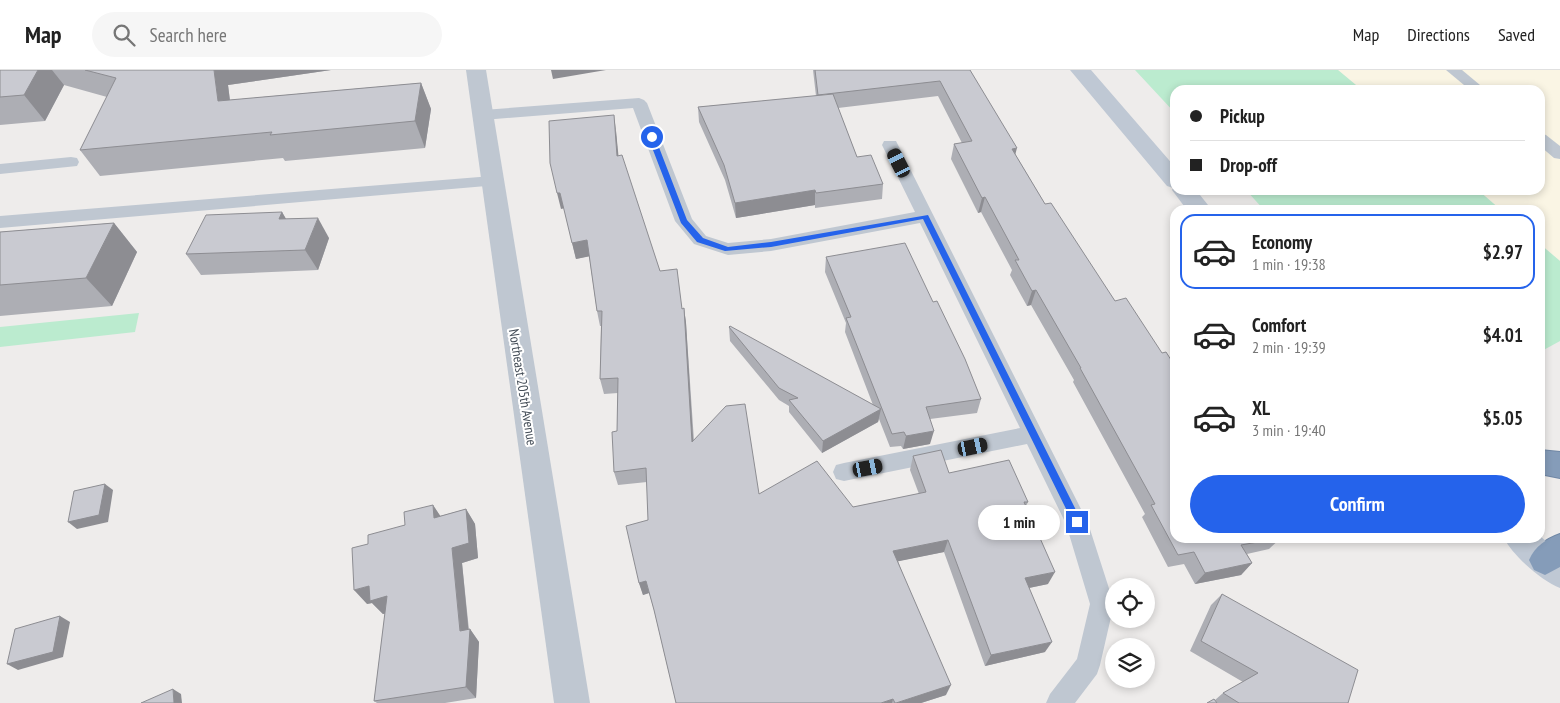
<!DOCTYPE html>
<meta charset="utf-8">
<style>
body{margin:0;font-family:"PT Sans Narrow",sans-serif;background:#f6f6f6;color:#222;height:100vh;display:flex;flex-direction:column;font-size:19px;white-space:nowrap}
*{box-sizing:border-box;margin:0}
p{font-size:16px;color:#767676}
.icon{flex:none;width:28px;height:28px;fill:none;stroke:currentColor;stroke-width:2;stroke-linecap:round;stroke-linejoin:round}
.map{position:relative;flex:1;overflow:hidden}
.side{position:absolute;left:1170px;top:135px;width:375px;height:338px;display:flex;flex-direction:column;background:#fff;border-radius:15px;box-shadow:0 2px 8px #0003}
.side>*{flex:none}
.hud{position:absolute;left:1170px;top:15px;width:375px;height:110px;border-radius:15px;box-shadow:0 2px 8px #0003;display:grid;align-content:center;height:110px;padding:0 20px;background:#fff}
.tools{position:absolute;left:1105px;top:508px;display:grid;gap:10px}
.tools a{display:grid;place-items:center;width:50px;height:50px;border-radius:50%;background:#fff;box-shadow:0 2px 8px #0003;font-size:25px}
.end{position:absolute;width:22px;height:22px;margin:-11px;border:6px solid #2563eb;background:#fff;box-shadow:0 0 0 2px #fff}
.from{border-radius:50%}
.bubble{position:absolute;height:35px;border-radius:18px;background:#fff;box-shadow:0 2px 8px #0003;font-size:16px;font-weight:800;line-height:35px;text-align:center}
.car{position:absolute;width:15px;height:30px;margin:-15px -8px;border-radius:6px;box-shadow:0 0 4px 1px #0007;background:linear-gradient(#222 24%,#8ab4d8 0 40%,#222 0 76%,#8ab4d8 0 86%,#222 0)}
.hud b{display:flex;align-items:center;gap:18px;height:48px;font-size:19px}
.hud b+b{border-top:1px solid #e0e0e0}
.hud i{width:12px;height:12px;background:#222}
ul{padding:9px 0 0;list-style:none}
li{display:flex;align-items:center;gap:15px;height:75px;margin:0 10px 8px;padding:0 10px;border:2px solid transparent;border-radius:15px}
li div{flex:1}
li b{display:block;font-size:19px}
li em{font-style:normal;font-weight:800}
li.active{border-color:#2563eb}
li>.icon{width:45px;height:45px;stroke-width:1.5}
.button{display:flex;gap:10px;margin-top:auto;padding:10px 20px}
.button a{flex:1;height:58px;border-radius:30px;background:#2563eb;color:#fff;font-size:20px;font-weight:800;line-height:58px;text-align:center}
header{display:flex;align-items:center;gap:30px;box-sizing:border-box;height:70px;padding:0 25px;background:#fff;border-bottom:1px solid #e0e0e0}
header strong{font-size:24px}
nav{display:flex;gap:28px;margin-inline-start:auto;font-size:18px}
.search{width:350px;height:45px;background:#f6f6f6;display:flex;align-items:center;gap:12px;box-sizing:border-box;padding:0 18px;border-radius:28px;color:#767676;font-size:19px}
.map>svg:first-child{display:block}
.commercial{fill:#faf5e4}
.green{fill:#bbebcf}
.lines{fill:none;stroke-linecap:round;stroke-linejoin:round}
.highway-casing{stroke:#7087a5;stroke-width:2}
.lane{fill:#bfc7d1;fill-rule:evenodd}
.street{fill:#bfc7d1;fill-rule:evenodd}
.secondary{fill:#bfc8d4;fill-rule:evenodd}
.highway{fill:#859cb9;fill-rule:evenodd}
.wall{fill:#adaeb4}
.shaded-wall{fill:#8d8d92}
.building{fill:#c9cad1;stroke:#8d8d92}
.route{fill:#2563eb}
.labels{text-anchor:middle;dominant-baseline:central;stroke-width:4;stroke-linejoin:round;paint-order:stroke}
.street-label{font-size:14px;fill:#454e58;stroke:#fff}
</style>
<header>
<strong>Map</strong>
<div class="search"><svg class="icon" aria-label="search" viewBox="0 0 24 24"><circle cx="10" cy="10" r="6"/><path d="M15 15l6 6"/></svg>Search here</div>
<nav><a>Map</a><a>Directions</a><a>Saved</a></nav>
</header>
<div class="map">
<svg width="1560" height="633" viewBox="0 0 1560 633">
<rect width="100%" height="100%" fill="#eeeceb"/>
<path class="commercial" d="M1338,0H1560V191L1540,174V140H1501L1478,120H1540V20H1362Z"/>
<g class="green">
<path d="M1135,0H1338L1362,20H1175V43Z"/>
<path d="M1246,120H1478L1501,140H1264Z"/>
<path d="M1540,174L1560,191V271L1540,282Z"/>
<path d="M139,243L135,262L0,277V257Z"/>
</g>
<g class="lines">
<defs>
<g id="highway">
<path d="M1540,380L1560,382V408L1540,404Z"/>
<path d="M1560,464V497L1545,505L1534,500L1529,490C1535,476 1546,469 1560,464Z"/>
</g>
</defs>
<use href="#highway" class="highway-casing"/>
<g class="lane">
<path d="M1446,0H1462L1486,20H1470Z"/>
<path d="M639,28L644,30L647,33L692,149L706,166L728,173L771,169L915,142L882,75L884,71H896L1088,453L1114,534L1100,595L1097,604L1075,633H1046L1050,624L1077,589L1090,534L1066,454L1027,374L844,411L836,409L833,402L836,395L844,393L1020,358L920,153L771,181L728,185L694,174L675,151L633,38L483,50L478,48L475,45L478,42L483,40Z"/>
<path d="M1540,63L1546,65L1560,76V89L1554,88L1540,76Z"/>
<path d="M71,87L77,88L79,92L77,96L0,104V94Z"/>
<path d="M492,106L498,107L500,111L498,115L0,158V146Z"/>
</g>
<path class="street" d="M466,0H486L590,633H554Z"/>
<g class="secondary">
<path d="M1070,0H1091L1175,97V120H1196L1212,140H1187L1172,120L1173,118L1167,116Z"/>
<path d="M1540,466L1560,483V518C1542,511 1513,486 1504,468H1540Z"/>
</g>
<use href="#highway" class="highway"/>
</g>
<g class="wall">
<path d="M0,0H331L228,15L230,30L421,13L431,39L425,78L285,91L283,88L100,106L80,80L107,27L64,15L45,51L0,55Z"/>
<path d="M813,0H970L1015,84L1045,134L1115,231L1281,468L1269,479L1247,484L1252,493L1241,505L1195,514L1184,494L1168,497L1142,447L1145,444L1073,312L1074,310L1031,235L1027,236L1010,205L1012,200L981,142L978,143L951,89L954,74L962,73L938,26L838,38L857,87L883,114L882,129L815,138V135L736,148L725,110L699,52L698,37L816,26Z"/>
<path d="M616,61L618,85L660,201L682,239L684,238L686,253L694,371L759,424L853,437L919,424L910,400L913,386L949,403L1028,432L1026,436L1048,514L1029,518L1045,582L985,596L944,482L898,491L946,625L921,633H676L654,540L649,523L643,525L639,513L648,450L647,412L618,415L614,402L617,361L618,323L604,324L600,309L601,256H600L597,241L589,186L576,189L564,138L561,139Z"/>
<path d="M282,142L286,149L329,168L318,200L201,205L186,184Z"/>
<path d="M114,153L137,182L112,236L0,246V162Z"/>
<path d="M826,187L981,329L977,343L930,349V374L903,379L901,376L890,377L879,349L878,352L822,383L789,342V336L779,330L730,271L729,257L873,335L845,262L846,253L825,202Z"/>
<path d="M433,435L440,446L466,439L475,454L478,488L462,493L469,560L470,559L479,572L476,628L445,633H377L374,631L385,544H383L372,533L367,534L368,474L405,455Z"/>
<path d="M1222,524L1348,633H1207L1215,630L1223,623L1243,612L1190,581L1211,535Z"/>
</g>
<g class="shaded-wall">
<path d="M38,0H52L64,15L45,51L24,25Z"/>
<path d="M214,0H331L228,15L233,57L218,31Z"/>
<path d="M551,0H606L553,9Z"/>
<path d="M421,13L431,39L425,78L415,51Z"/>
<path d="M614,45L616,61L620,101L617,86Z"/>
<path d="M1017,78L1013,93L1012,79Z"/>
<path d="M815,120V135L736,148L735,133Z"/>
<path d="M557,123H560L564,138L561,139Z"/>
<path d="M985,127L981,142L978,143L982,128Z"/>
<path d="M282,142L294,163L279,149Z"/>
<path d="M318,148L329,168L318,200L305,180Z"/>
<path d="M114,153L137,182L112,236L86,208Z"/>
<path d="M587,170L591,186L576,189L572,173Z"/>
<path d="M1036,220L1031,235L1027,236L1032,221Z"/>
<path d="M684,238L686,253L694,386L692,372Z"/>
<path d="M881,339L878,352L822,383L823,371Z"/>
<path d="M934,361L930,374L903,379L906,366Z"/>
<path d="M105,414L113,420L108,452L77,459L68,452Z"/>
<path d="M433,435L443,450L434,448Z"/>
<path d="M466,439L475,454L478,488L462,493L469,566L470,559L479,572L476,628L466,617L452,478Z"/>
<path d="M948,470L944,482L890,493L893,481Z"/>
<path d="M1252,493L1241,505L1195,514L1205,503Z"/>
<path d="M1055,502L1048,514L1019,520L1025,508Z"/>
<path d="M646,511L649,523L643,525L639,513Z"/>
<path d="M369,516L387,526L399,540L383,544L372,533L367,534L354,520Z"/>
<path d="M60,546L70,552L63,587L18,600L7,594Z"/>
<path d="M1052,572L1045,582L985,596L991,585Z"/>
<path d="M951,615L946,625L921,633H896Z"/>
<path d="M173,619L181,624L182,633H174Z"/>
<path d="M893,629L892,633H881Z"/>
</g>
<g class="building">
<path d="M0,0H38L24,25L0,27Z"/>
<path d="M85,0H214L218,31L421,13L415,51L270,65L272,62L80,80L116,8Z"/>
<path d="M815,0H970L1017,78L1012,79L1045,134L1051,133L1115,231L1126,228L1162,283L1166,282L1175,296V468H1280L1241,475L1252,493L1205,503L1194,482L1178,485L1151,435L1155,434L1080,298H1081L1036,220L1032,221L1015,190H1019L985,127L982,128L954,74L972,71L940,11L818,25Z"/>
<path d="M833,24L857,87L871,85L883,114L816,123L815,120L735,133L724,95L698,37Z"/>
<path d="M614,45L617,86L622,85L660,201L677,199L682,239L684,238L692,372L726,336L745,334L759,424L817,391L853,437L926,422L913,386L941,380L949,403L1009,390L1028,432H1024L1055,502L1025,508L1052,572L991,585L948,470L893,481L951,615L896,633H895L893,629L881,633H676L654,540L646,511L639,513L626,456L648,450L646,398L614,402L612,362L617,361L618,308L600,309L602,241H597L587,170L572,173L560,123H557L550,93L549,51Z"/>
<path d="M282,142L279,149L318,148L305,180L186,184L206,145Z"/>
<path d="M114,153L86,208L0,215V162Z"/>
<path d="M905,173L933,232L937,231L965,289L981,329L926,337L934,361L906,366L904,362L892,364L846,248L851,247L826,187Z"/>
<path d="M730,256L881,339L823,371L789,330L798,328L779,318L729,257Z"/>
<path d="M105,414L99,445L68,452L74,421Z"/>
<path d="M433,435L434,448L466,439L469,473L452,478L460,561L470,559L466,617L374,631L387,526L370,531L369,516L354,520L352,478L368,474V465L405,455L404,442Z"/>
<path d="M1222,524L1358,600L1348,633H1239L1223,623L1258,603L1201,571Z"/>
<path d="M60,546L53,582L7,594L15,559Z"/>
<path d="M173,619L174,633H141Z"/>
<path d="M1214,629L1217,633H1207Z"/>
</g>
<path class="route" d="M652,65L655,67L687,150L703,168L728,177L771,172L928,145L1081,450V455H1074L923,149L771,177L725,181L697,172L681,153L648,67Z"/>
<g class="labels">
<g class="street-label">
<text transform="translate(523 317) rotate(81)">Northeast 205th Avenue</text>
</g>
</g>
</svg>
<div class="tools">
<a><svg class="icon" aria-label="locate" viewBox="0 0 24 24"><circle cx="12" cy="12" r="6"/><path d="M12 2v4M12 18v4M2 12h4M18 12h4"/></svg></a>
<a><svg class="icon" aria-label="layers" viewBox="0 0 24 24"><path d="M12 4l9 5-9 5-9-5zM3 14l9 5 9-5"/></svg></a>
</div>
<i class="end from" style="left:652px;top:67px"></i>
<i class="end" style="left:1077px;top:452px"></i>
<div class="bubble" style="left:978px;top:435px;width:82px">1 min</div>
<i class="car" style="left:899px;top:93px;rotate:333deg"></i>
<i class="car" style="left:973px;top:377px;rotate:78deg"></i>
<i class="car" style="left:868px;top:398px;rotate:79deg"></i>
<div class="hud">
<b><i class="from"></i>Pickup</b>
<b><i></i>Drop-off</b>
</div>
<section class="side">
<ul>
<li class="active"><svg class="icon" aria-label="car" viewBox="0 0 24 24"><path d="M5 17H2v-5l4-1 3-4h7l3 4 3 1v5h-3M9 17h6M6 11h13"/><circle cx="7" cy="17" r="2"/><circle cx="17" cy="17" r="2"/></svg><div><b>Economy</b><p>1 min · 19:38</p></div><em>$2.97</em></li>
<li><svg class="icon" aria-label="car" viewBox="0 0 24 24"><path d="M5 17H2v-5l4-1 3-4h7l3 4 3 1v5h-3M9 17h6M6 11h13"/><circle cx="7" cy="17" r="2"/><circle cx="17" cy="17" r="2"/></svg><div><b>Comfort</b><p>2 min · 19:39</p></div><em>$4.01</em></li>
<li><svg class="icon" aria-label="car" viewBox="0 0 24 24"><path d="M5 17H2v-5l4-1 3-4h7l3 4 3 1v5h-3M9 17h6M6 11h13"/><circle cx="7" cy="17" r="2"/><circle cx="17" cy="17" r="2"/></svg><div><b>XL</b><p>3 min · 19:40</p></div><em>$5.05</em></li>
</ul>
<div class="button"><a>Confirm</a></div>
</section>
</div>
